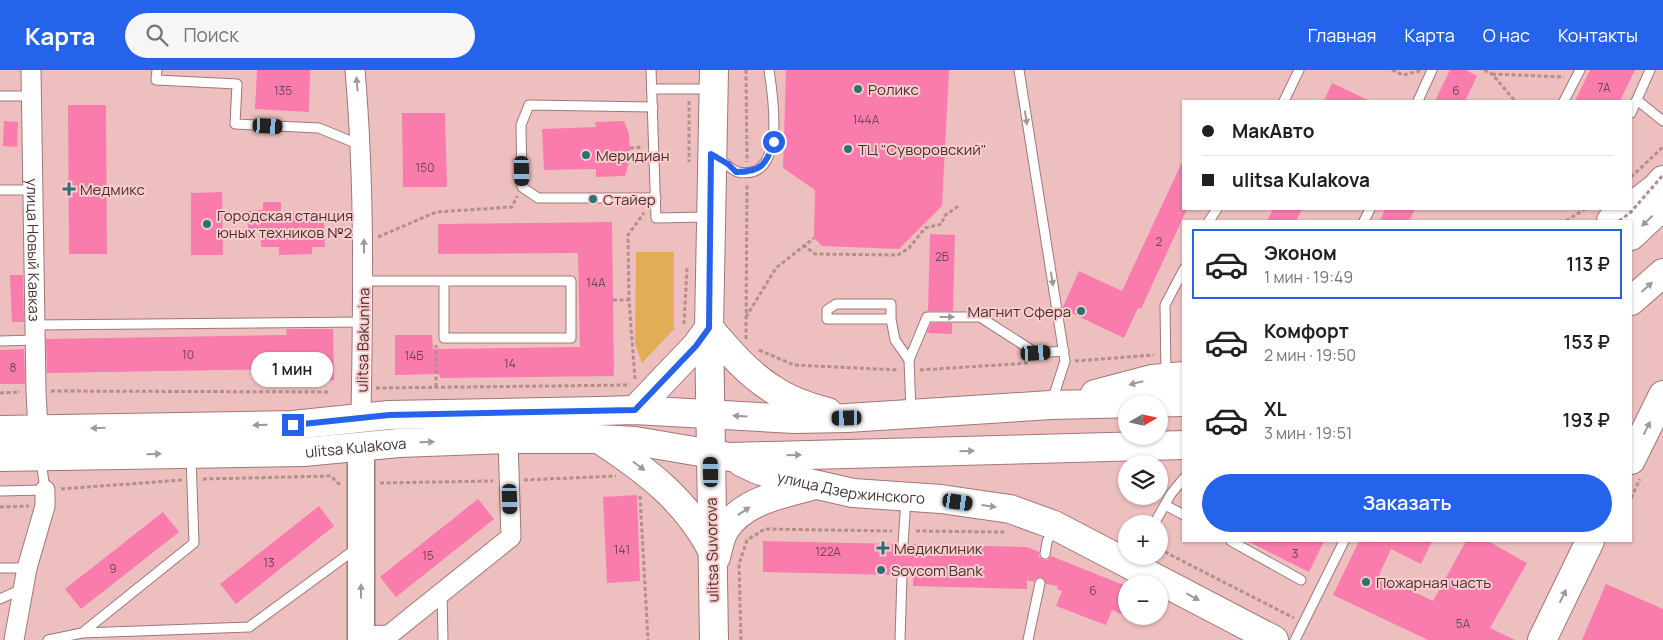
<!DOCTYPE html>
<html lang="ru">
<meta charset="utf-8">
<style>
body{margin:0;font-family:Manrope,sans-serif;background:#f6f6f6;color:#202124;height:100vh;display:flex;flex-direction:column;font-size:19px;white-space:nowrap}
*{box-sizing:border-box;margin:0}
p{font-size:16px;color:#757577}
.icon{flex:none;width:28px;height:28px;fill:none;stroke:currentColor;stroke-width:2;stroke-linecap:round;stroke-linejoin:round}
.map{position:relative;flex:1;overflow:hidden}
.details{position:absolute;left:1182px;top:150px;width:450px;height:322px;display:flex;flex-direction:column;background:#fff;border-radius:0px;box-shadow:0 1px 4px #0004}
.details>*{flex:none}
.banner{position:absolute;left:1182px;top:30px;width:450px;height:110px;border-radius:0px;box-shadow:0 1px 4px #0004;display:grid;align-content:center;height:110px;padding:0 20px;background:#fff}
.needle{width:32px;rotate:81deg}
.tools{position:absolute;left:1118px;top:325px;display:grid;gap:10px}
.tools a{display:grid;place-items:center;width:50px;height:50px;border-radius:50%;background:#fff;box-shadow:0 1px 4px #0004;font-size:25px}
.end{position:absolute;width:22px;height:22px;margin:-11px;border:6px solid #2563eb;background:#fff;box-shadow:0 0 0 2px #fff}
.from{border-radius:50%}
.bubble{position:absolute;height:35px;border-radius:18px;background:#fff;box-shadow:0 1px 4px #0004;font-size:16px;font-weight:600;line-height:35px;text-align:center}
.car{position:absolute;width:15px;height:30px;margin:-15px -8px;border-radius:6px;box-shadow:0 0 4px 1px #0007;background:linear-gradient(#222 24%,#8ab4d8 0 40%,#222 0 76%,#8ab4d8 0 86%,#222 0)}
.banner b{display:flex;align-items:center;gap:18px;height:48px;font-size:19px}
.banner b+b{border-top:1px solid #e0e0e0}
.banner i{width:12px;height:12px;background:#202124}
ul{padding:9px 0 0;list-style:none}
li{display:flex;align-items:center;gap:15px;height:70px;margin:0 10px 8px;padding:0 10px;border:2px solid transparent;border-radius:0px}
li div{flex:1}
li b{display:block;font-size:19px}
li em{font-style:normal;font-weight:600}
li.current{border-color:#2563eb}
li>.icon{width:45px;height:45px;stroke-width:1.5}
.primary-button{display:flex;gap:10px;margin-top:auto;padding:10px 20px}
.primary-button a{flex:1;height:58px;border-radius:30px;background:#2563eb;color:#fff;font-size:20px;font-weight:600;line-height:58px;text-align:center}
header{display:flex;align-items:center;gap:30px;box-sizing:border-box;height:70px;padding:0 25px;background:#2563eb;color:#fff}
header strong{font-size:24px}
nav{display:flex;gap:28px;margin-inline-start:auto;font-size:18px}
.search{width:350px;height:45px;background:#f6f6f6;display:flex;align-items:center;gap:12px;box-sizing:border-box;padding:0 18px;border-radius:28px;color:#757577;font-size:19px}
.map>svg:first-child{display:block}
.grass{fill:#e3ad56}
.building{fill:#f97cad}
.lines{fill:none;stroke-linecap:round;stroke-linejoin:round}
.lane-casing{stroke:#a27677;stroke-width:11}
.street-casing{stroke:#a27677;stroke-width:21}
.secondary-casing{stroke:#a27677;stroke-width:29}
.primary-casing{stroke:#a27677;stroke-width:30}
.path{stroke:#b48f8f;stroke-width:3;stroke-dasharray:4 2.5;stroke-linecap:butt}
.lane{stroke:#fff;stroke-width:9}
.street{stroke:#fff;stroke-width:19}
.secondary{stroke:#fff;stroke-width:26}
.primary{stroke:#fff;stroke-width:28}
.path-bridge{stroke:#b48f8f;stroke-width:3;stroke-dasharray:4 2.5;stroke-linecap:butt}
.oneway{fill:#a29898}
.route{stroke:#2563eb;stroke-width:6}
.poi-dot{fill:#297375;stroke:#fccccc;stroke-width:2}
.labels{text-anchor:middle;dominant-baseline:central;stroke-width:4;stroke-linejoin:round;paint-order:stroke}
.number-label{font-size:12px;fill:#724451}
.poi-label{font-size:15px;fill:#453232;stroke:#fccccc;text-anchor:start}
.street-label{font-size:15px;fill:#453232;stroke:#fccccc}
</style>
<header>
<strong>Карта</strong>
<div class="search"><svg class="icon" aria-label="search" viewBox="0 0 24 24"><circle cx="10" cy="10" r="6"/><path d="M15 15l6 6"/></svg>Поиск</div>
<nav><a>Главная</a><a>Карта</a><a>О нас</a><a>Контакты</a></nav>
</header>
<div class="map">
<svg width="1663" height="570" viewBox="0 0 1663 570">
<rect width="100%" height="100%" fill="#eebfbf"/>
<path class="grass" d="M636,182H674V259L642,293L635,274Z"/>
<g class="building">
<path d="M257,0H310L309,42L255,39Z"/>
<path d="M786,0H949L942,136L899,179L822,176L814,168L815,120L783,98Z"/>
<path d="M1450,0H1466L1477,6L1465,31H1435Z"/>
<path d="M1590,0H1635L1620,31H1575Z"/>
<path d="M1332,13L1370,31H1324Z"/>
<path d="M68,35H106L107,184H69Z"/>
<path d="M402,43H445L447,117H403Z"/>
<path d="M4,51L18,52L17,77L3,76Z"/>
<path d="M624,51L629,64L630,78L629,92L625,106L596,107V99L544,100L542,59L596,57L595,52Z"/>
<path d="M1184,88V139H1187L1141,239L1138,238L1124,268L1063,239V237L1079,201L1122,221Z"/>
<path d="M222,122L223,185H191V123Z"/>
<path d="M263,132H281V144L311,143V153H324L325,177H312V184L279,185V177H261V159H248L247,141L263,140Z"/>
<path d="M1273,139H1302L1296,151H1267Z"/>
<path d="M1385,139H1415L1409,151H1380Z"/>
<path d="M612,152L614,306L440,308L439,304L395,305V265H432L433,279L580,277L578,183L438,184V154Z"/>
<path d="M930,164L955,165L953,241H928Z"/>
<path d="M10,205H23L24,252H12Z"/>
<path d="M931,253H952V264L927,263Z"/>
<path d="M286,259H333L334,310L287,311V299L47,303L46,269L287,265Z"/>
<path d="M24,279L25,314H0V280Z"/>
<path d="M637,425L640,511L607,513L603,427Z"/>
<path d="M478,429L494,449L396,527L380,507Z"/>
<path d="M319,436L334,456L236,534L220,514Z"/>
<path d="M163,442L179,462L81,539L65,519Z"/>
<path d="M763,471L897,474L899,479L903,480L908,478L909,474L1027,477L1039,482V487L1044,490H1048L1051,486L1126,516V546L1112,540L1106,555L1056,536L1062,521L1057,519L1058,516L1046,514L1044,509L1041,507L1036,509L1034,512L1027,510V519L913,516V505H908L907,502L903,499L899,500L896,505L763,502Z"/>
<path d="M1247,471H1324L1309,502Z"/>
<path d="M1359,471H1432L1421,494L1391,479L1379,505L1433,531L1466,471H1488L1527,493L1490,558L1515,570H1428L1333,525Z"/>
<path d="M1606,514L1663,539V570H1582Z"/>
</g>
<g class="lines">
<defs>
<g id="lane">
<path d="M157,0L156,10L237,14L235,54L319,58L360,75"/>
<path d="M651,0L656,148L708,147"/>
<path d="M1019,0L1065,291L1052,331"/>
<path d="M652,19H710"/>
<path d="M0,26H30"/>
<path d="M1637,30L1663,51"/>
<path d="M1284,31L1299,0"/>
<path d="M1418,31L1432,0"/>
<path d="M1564,31L1580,0"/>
<path d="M653,37L529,35L521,55L522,117L538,128H656"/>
<path d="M1631,43L1650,0"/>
<path d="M716,86C721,90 733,101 738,102C787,112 773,26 769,0"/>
<path d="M0,120H32"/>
<path d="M1209,151L1217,139"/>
<path d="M1364,151L1370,139"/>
<path d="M364,211H571V268H444V211"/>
<path d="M891,249H827V240L836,234H891V249L895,270L909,290L911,341"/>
<path d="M35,255L363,252"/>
<path d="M0,271L35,270"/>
<path d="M909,290L927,247H980L1036,283L1064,281"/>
<path d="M1166,305L1165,235L1184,199"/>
<path d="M0,421L45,420L41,390"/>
<path d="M1165,435L1184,445"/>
<path d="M1154,454L1171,424L1184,408"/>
<path d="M1231,471L1301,510"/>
<path d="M903,474L906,429"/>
<path d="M1045,484L1047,472L1053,458"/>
<path d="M0,498H27"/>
<path d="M442,523L443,570"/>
<path d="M0,529L22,519"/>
<path d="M82,563L194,473L191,387"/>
<path d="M48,570L82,563L249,557L357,478"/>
<path d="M900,570L902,505"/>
<path d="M1028,570L1040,513"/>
<path d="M1295,570L1344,471"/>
</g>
<g id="street">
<path id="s1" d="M31,0L36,321L38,360"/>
<path d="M355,0C365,116 363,231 361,347"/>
<path d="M361,566L389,565L511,467L508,369"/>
<path d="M14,570L27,498L45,436V420"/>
</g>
<path id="secondary" d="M361,376V570"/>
<g id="primary">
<path d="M1631,137L1656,118L1663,110"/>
<path d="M1611,151L1628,139"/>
<path d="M1631,166L1663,136"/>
<path d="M1631,231L1663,203"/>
<path d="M1095,324L1152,309L1184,306"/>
<path d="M635,340L696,276L709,258C727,279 747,303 771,318C788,330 808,337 828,342"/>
<path d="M0,360L293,355L389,345L599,341L635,340L794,349L847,348L1051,335L1184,332"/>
<path d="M600,370C646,400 686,430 712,480"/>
<path id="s2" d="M0,387L303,382L399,373L508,369H598L635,371L730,387L1184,375"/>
<path d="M1631,390L1663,325"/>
<path id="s3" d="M741,392L758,400L778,406L853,423L941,429L1010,439L1054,455L1274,570"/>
<path d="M716,487C718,479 720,469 724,461C742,430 783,424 815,415"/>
<path d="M714,570L709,258L714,0"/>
<path d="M1542,570L1590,471"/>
</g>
</defs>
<use href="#lane" class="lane-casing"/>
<use href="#street" class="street-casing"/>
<use href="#secondary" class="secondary-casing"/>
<use href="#primary" class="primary-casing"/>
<g class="path">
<path d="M746,0L747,92"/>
<path d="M1392,0L1403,5L1420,1"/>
<path d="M1484,0L1492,4L1515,31"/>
<path d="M1492,4L1564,7"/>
<path d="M689,31V92"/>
<path d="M630,78L643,77"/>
<path d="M1631,107L1663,77"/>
<path d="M1566,151L1585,139"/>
<path d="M378,167L436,142L512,137L517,126"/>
<path d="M803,175L815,184L898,185L909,178L925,158L942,154L944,146L960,135"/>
<path d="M613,230H629"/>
<path d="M746,247L776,198L814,168"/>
<path d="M684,254L687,198"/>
<path d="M746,269L747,113"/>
<path d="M759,280L794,295L899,300"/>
<path d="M1075,291L1154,285"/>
<path d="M920,300L1029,293"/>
<path d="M635,309L629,230L628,165L644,143"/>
<path d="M436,317V275"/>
<path d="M376,318L630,315"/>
<path d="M51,321L330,322"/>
<path d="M0,323L20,322"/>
<path d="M203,409L331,406L340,415"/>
<path d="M524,410L616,406"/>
<path d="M380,413L493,411"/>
<path d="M61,419L182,410"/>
<path d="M640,426L648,570"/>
<path d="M1631,428L1640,409"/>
<path d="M0,437L29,436"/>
<path d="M916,461L1004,462"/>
<path d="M1159,479L1294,548"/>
<path d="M741,570L739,494L747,470L765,459L892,461"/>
</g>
<use href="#lane" class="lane"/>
<use href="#street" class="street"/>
<use href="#secondary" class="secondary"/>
<use href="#primary" class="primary"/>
<path class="path-bridge" d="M1619,151L1631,142L1663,105"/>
</g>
<defs><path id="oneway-solid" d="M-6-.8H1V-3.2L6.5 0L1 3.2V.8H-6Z" transform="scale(1.25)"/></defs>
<g class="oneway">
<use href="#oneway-solid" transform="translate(357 14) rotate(-95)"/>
<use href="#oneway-solid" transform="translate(1026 48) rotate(81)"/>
<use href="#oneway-solid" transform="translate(1647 151) rotate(136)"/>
<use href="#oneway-solid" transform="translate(364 176) rotate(-91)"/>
<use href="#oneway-solid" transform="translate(1052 209) rotate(81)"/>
<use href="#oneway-solid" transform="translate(1647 217) rotate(-42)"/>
<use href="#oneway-solid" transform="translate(947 247)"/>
<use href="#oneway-solid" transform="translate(1136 313) rotate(166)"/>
<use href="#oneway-solid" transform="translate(740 346) rotate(-177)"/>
<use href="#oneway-solid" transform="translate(260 355) rotate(179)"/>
<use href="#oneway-solid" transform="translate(98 358) rotate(179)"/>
<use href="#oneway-solid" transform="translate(1647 358) rotate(-63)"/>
<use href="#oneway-solid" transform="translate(427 372) rotate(-2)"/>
<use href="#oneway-solid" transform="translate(967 381) rotate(-1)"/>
<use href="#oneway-solid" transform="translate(154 384) rotate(-1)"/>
<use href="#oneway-solid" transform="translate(794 385) rotate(-2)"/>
<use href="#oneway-solid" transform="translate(639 396) rotate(37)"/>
<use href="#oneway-solid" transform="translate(989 436) rotate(8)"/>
<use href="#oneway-solid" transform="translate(744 441) rotate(-34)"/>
<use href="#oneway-solid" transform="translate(361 521) rotate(-90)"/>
<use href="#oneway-solid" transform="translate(1563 526) rotate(-64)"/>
<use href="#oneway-solid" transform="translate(1193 527) rotate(28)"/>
</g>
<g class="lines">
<path class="route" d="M293,355L389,345L635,340L696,276L709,258L711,84L728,94L736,102C761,102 766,95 774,72"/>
</g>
<g class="poi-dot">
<circle cx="858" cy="19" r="5"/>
<circle cx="848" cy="79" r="5"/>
<circle cx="586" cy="85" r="5"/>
<path d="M66.5 111.5h5v5h5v5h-5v5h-5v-5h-5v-5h5z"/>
<circle cx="593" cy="129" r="5"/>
<circle cx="207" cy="154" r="5"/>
<circle cx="1081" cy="241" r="5"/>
<path d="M880.5 470.5h5v5h5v5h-5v5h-5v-5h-5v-5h5z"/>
<circle cx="881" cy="500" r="5"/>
<circle cx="1366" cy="512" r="5"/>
</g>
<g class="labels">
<g class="number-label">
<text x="1604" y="17">7А</text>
<text x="283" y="20">135</text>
<text x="1456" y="20">6</text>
<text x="866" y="49">144А</text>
<text x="425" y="97">150</text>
<text x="1159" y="171">2</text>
<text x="942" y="186">2Б</text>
<text x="596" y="212">14А</text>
<text x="188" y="284">10</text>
<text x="414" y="285">14Б</text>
<text x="510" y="293">14</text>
<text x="13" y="297">8</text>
<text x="622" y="479">141</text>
<text x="828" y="481">122А</text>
<text x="1295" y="483">3</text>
<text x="428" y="485">15</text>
<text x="269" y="492">13</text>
<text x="113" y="498">9</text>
<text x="1093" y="520">6</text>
<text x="1463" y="553">5А</text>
</g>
<g class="poi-label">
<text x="868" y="19">Роликс</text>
<text x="858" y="79">ТЦ "Суворовский"</text>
<text x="596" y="85">Меридиан</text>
<text x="80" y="119">Медмикс</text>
<text x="603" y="129">Стайер</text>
<text x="217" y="145">Городская станция<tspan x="217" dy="17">юных техников №2</tspan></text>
<text x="1071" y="241" text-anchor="end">Магнит Сфера</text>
<text x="894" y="478">Медиклиник</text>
<text x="891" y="500">Sovcom Bank</text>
<text x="1376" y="512">Пожарная часть</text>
</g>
<g class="street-label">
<text stroke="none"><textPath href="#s1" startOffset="180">улица Новый Кавказ</textPath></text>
<text transform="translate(363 270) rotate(-89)">ulitsa Bakunina</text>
<text stroke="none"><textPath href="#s2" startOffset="356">ulitsa Kulakova</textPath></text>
<text stroke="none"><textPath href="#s3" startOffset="114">улица Дзержинского</textPath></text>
<text transform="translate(712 480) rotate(-91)">ulitsa Suvorova</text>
</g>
</g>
</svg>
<div class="tools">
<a><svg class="needle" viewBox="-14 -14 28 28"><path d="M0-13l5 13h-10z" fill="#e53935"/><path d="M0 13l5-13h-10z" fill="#757577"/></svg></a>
<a><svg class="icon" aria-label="layers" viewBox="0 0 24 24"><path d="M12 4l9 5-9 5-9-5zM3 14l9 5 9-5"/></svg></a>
<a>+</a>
<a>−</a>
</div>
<i class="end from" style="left:774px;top:72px"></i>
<i class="end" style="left:293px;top:355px"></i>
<div class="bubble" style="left:251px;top:282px;width:82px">1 мин</div>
<i class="car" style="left:268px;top:56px;rotate:93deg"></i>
<i class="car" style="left:522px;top:101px;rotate:179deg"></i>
<i class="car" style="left:1036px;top:283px;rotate:87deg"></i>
<i class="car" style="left:847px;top:348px;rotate:269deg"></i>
<i class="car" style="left:711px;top:402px;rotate:359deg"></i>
<i class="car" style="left:510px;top:429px;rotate:178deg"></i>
<i class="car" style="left:958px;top:432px;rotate:98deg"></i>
<div class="banner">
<b><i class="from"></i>МакАвто</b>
<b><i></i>ulitsa Kulakova</b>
</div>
<section class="details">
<ul>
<li class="current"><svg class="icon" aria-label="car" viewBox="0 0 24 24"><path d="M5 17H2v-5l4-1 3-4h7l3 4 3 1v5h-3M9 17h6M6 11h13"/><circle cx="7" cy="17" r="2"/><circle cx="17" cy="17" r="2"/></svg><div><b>Эконом</b><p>1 мин · 19:49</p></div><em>113 ₽</em></li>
<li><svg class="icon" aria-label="car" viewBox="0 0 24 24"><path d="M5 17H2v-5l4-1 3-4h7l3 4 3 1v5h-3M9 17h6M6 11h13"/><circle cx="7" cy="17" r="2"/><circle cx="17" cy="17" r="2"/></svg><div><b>Комфорт</b><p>2 мин · 19:50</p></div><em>153 ₽</em></li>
<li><svg class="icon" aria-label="car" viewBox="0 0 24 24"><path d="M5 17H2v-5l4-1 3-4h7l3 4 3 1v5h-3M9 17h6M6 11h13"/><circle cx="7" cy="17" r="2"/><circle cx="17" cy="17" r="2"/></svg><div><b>XL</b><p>3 мин · 19:51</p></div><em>193 ₽</em></li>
</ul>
<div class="primary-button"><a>Заказать</a></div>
</section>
</div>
